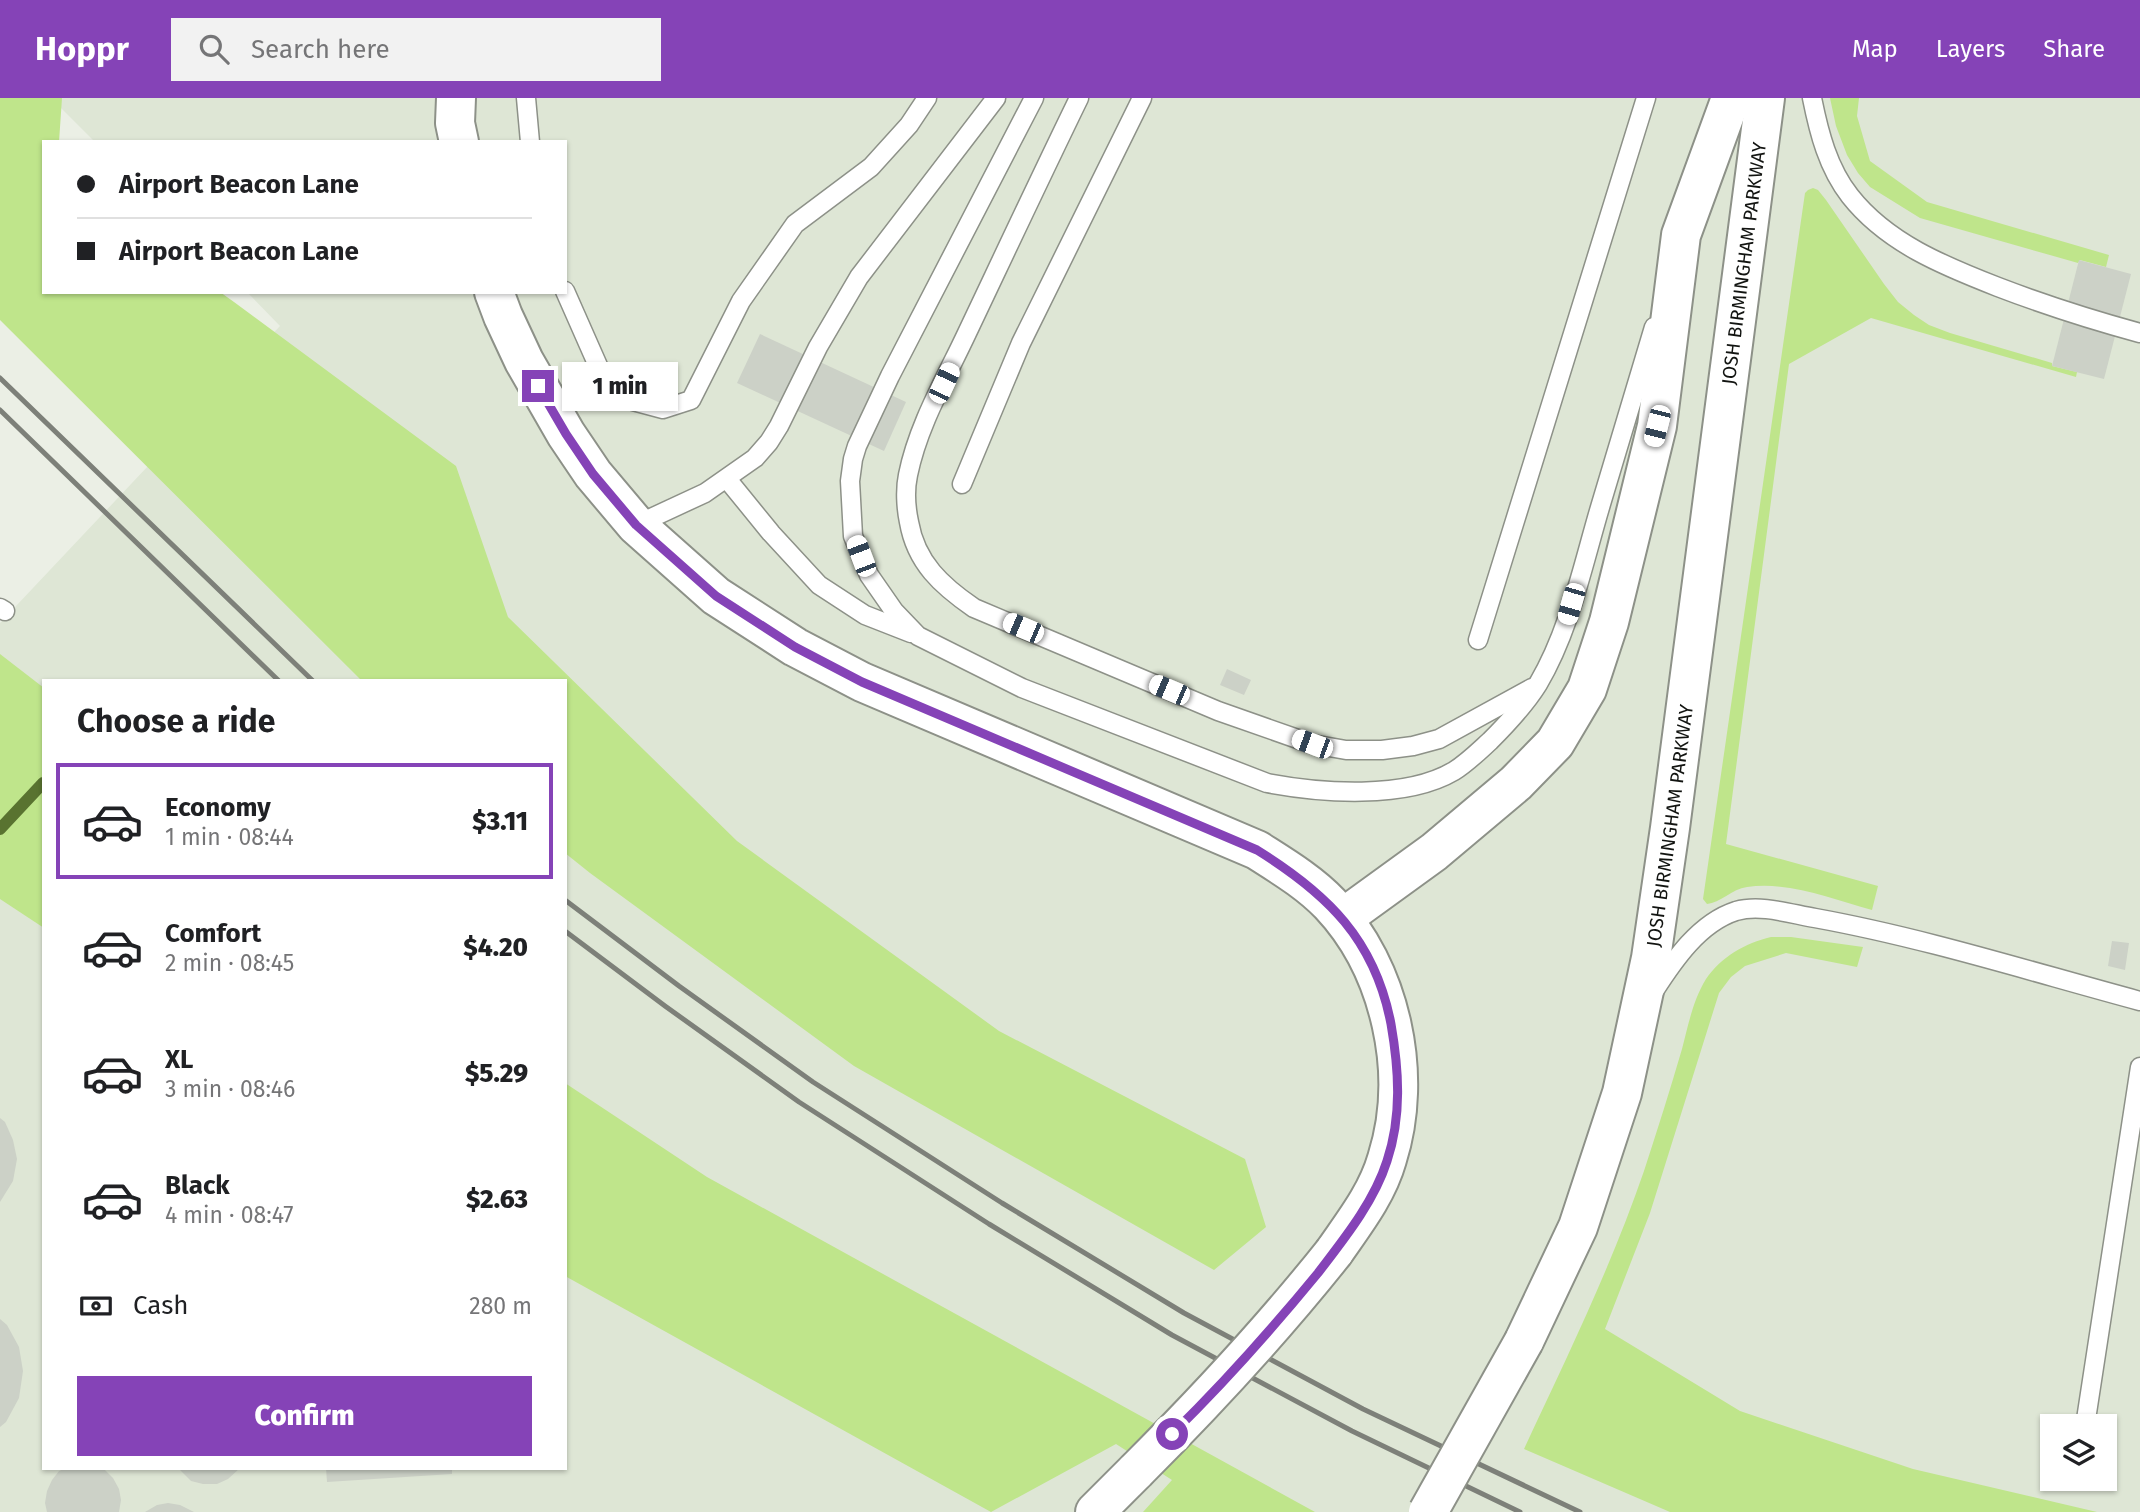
<!DOCTYPE html>
<meta charset="utf-8">
<style>
body{margin:0;font-family:"Fira Sans",sans-serif;background:#f2f2f2;color:#202124;height:100vh;display:flex;flex-direction:column;font-size:26px;white-space:nowrap}
*{box-sizing:border-box;margin:0}
p{font-size:23px;color:#757577}
.icon{flex:none;width:38px;height:38px;fill:none;stroke:currentColor;stroke-width:2;stroke-linecap:round;stroke-linejoin:round}
.map{position:relative;flex:1;overflow:hidden}
.sheet{position:absolute;left:42px;top:581px;width:525px;height:791px;display:flex;flex-direction:column;background:#fff;border-radius:0px;box-shadow:0 2px 5px #0004}
.sheet>*{flex:none}
.guide{position:absolute;left:42px;top:42px;width:525px;height:154px;border-radius:0px;box-shadow:0 2px 5px #0004;display:grid;align-content:center;height:154px;padding:0 35px;background:#fff}
.controls{position:absolute;left:2040px;top:1316px;display:grid;gap:14px}
.controls a{display:grid;place-items:center;width:77px;height:77px;border-radius:0px;background:#fff;box-shadow:0 2px 5px #0004;font-size:35px}
.end{position:absolute;width:32px;height:32px;margin:-16px;border:9px solid #8543b7;background:#fff;box-shadow:0 0 0 4px #fff}
.from{border-radius:50%}
.bubble{position:absolute;height:49px;border-radius:0px;background:#fff;box-shadow:0 2px 5px #0004;font-size:23px;font-weight:800;line-height:49px;text-align:center}
.car{position:absolute;width:21px;height:42px;margin:-21px -10px;border-radius:9px;box-shadow:0 0 5px 2px #0007;background:linear-gradient(#fff 24%,#345 0 40%,#fff 0 76%,#345 0 86%,#fff 0)}
.guide b{display:flex;align-items:center;gap:24px;height:66px;font-size:26px}
.guide b+b{border-top:2px solid #e0e0e0}
.guide i{width:18px;height:18px;background:#202124}
ul{padding:0;list-style:none}
li{display:flex;align-items:center;gap:21px;height:116px;margin:0 14px 10px;padding:0 21px;border:4px solid transparent;border-radius:0px}
li div{flex:1}
li b{display:block;font-size:26px}
li em{font-style:normal;font-weight:800}
li.current{border-color:#8543b7}
li>.icon{width:63px;height:63px;stroke-width:1.5}
h2{padding:0 35px;font-size:32px;line-height:84px}
.pay{display:flex;align-items:center;gap:18px;height:77px;padding:0 35px;font-size:26px}
.pay p{margin-inline-start:auto}
.cta{display:flex;gap:14px;margin-top:auto;padding:14px 35px}
.cta a{flex:1;height:80px;border-radius:0px;background:#8543b7;color:#fff;font-size:28px;font-weight:800;line-height:80px;text-align:center}
header{display:flex;align-items:center;gap:42px;box-sizing:border-box;height:98px;padding:0 35px;background:#8543b7;color:#fff}
header strong{font-size:33px}
nav{display:flex;gap:38px;margin-inline-start:auto;font-size:24px}
.search{width:490px;height:63px;background:#f2f2f2;display:flex;align-items:center;gap:18px;box-sizing:border-box;padding:0 24px;border-radius:0px;color:#757577;font-size:26px}
.map>svg:first-child{display:block}
.built{fill:#dee6d5;fill-rule:evenodd}
.green{fill:#bfe58b}
.lines{fill:none;stroke-linecap:round;stroke-linejoin:round}
.stream{stroke:#597330;stroke-width:12}
.building{fill:#ccd1c7}
.lane-casing{stroke:#8d9188;stroke-width:21}
.secondary-casing{stroke:#8d9188;stroke-width:42}
.lane{stroke:#fff;stroke-width:18}
.secondary{stroke:#fff;stroke-width:38}
.rail{stroke:#7d8079;stroke-width:5}
.secondary-bridge-casing{stroke:#8d9188;stroke-width:42;stroke-linecap:butt}
.secondary-bridge{stroke:#fff;stroke-width:38}
.route{stroke:#8543b7;stroke-width:9}
.labels{text-anchor:middle;dominant-baseline:central;stroke-width:5;stroke-linejoin:round;paint-order:stroke}
.street-label{font-size:19px;fill:#121411;stroke:#f8fdf3}
</style>
<header>
<strong>Hoppr</strong>
<div class="search"><svg class="icon" aria-label="search" viewBox="0 0 24 24"><circle cx="10" cy="10" r="6"/><path d="M15 15l6 6"/></svg>Search here</div>
<nav><a>Map</a><a>Layers</a><a>Share</a></nav>
</header>
<div class="map">
<svg width="2140" height="1414" viewBox="0 0 2140 1414">
<rect width="100%" height="100%" fill="#ebefe5"/>
<path class="built" d="M51,0H2140V1414H0V525L280,228L247,194H565V44H95ZM44,583H565V1370H44ZM2053,1328H2105V1381H2053Z"/>
<g class="green">
<path d="M0,0H62L59,44H44V194H220L234,204L456,368L508,519L737,743L999,933L1245,1061L1266,1129L1214,1172L854,968L590,775L565,755V583H362L0,222Z"/>
<path d="M1830,0H1859L1857,18L1870,63L1927,104L2109,157L2106,169L2080,162L2078,165L1920,120L1870,89L1858,75L1847,57L1836,28Z"/>
<path d="M1813,90L1818,92L1826,102L1884,186L1898,204L1914,217L1929,227L1950,235L2052,265V268L2077,274L2076,279L1871,220L1789,266L1726,746L1878,788L1872,812C1832,801 1789,783 1747,789C1732,791 1720,805 1707,806L1703,801L1805,95L1808,92Z"/>
<path d="M0,556L44,590V830L0,801Z"/>
<path d="M1771,839H1791L1863,849L1857,869L1786,855L1745,868L1731,879L1719,895L1650,1115L1605,1231L1740,1313L1913,1371L2097,1414H1670L1524,1351C1567,1259 1611,1169 1644,1073C1657,1033 1670,992 1682,951C1688,928 1693,902 1706,881C1721,859 1745,845 1771,839Z"/>
<path d="M565,985L707,1079L1315,1414H1143L1172,1382L1116,1346L991,1414L565,1178Z"/>
</g>
<g class="lines">
<path class="stream" d="M0,731L43,685"/>
</g>
<g class="building">
<path d="M2079,162L2131,176L2104,281L2052,268Z"/>
<path d="M760,236L906,304L884,353L737,285Z"/>
<path d="M1227,571L1251,582L1244,597L1220,587Z"/>
<path d="M2112,843L2129,845L2125,872L2108,868Z"/>
<path d="M0,1020L5,1024L13,1042L17,1061L13,1083L0,1104Z"/>
<path d="M0,1221L7,1227L19,1249L23,1273L19,1300L6,1324L0,1329Z"/>
<path d="M66,1370H101L105,1372L113,1380L119,1391L121,1402L119,1414H47L45,1405L47,1393L52,1382L59,1373Z"/>
<path d="M178,1370H240L228,1381L217,1386H203L191,1383Z"/>
<path d="M326,1370H452V1376L327,1384Z"/>
<path d="M168,1405L180,1407L194,1414H145L157,1407Z"/>
</g>
<g class="lines">
<defs>
<g id="lane">
<path d="M526,0L530,44"/>
<path d="M1034,0L890,278L857,348L853,361L850,383L853,438L869,477L894,513L918,538L1022,590L1267,685C1320,695 1405,702 1454,673C1467,665 1479,653 1490,643C1507,626 1525,607 1538,586C1570,532 1583,466 1601,406C1619,347 1636,288 1654,229"/>
<path d="M1079,0C1041,78 1004,157 967,235C946,280 918,327 908,377C905,391 906,410 909,424C916,465 942,488 974,510L1218,613L1312,646L1346,652H1382L1413,648L1439,641L1532,590"/>
<path d="M1812,0C1819,35 1828,70 1850,98C1887,145 1944,168 1998,189C2045,207 2092,222 2140,235"/>
<path d="M565,193L599,270L633,303L663,311L691,302L741,203L795,126L871,69L909,27L927,0"/>
<path d="M727,381L771,435L819,487L865,517L911,535"/>
<path d="M962,386L1021,245L1142,0"/>
<path d="M636,427L705,395L755,360L769,344L779,328L818,249L859,179L996,0"/>
<path d="M0,510L5,513"/>
<path d="M1478,542L1646,0"/>
<path d="M1654,893C1674,862 1699,825 1736,813C1761,806 1791,816 1815,820C1925,840 2032,874 2140,903"/>
<path d="M2085,1328L2140,969"/>
</g>
<g id="secondary">
<path d="M456,0L455,25L459,44"/>
<path d="M494,194L503,218L524,263L566,336L593,376L636,427L716,498L795,549L862,584L1257,752C1282,768 1309,784 1330,806C1391,871 1414,976 1387,1061C1377,1096 1354,1125 1334,1154"/>
<path d="M1343,820L1434,754L1516,685L1555,645L1587,591L1609,524L1657,328L1681,137L1731,0"/>
<path id="s1" d="M1524,1243L1578,1129L1622,995L1651,860L1670,730L1765,0"/>
<path d="M1095,1414L1136,1373"/>
</g>
</defs>
<use href="#lane" class="lane-casing"/>
<use href="#secondary" class="secondary-casing"/>
<use href="#lane" class="lane"/>
<use href="#secondary" class="secondary"/>
<g class="rail">
<path d="M0,280L313,583"/>
<path d="M0,312L279,583"/>
<path d="M565,802L679,888L813,984L1002,1105L1184,1215L1363,1311L1580,1414"/>
<path d="M565,833L665,908L799,1004L989,1126L1172,1237L1352,1333L1520,1414"/>
</g>
<defs>
<g id="secondary-bridge">
<path d="M1136,1373C1206,1303 1272,1232 1334,1154"/>
<path d="M1428,1414L1524,1243"/>
</g>
</defs>
<use href="#secondary-bridge" class="secondary-bridge-casing"/>
<use href="#secondary-bridge" class="secondary-bridge"/>
</g>
<g class="lines">
<path class="route" d="M538,288L566,336L593,376L636,427L716,498L795,549L862,584L1257,752C1328,796 1375,842 1391,926C1399,972 1402,1018 1387,1063C1374,1104 1344,1141 1318,1175C1272,1231 1224,1285 1172,1336"/>
</g>
<g class="labels">
<g class="street-label">
<text stroke="none"><textPath href="#s1" startOffset="1106">JOSH BIRMINGHAM PARKWAY</textPath></text>
<text stroke="none"><textPath href="#s1" startOffset="539">JOSH BIRMINGHAM PARKWAY</textPath></text>
</g>
</g>
</svg>
<div class="controls">
<a><svg class="icon" aria-label="layers" viewBox="0 0 24 24"><path d="M12 4l9 5-9 5-9-5zM3 14l9 5 9-5"/></svg></a>
</div>
<i class="end from" style="left:1172px;top:1336px"></i>
<i class="end" style="left:538px;top:288px"></i>
<div class="bubble" style="left:562px;top:264px;width:116px">1 min</div>
<i class="car" style="left:944px;top:285px;rotate:25deg"></i>
<i class="car" style="left:1657px;top:328px;rotate:194deg"></i>
<i class="car" style="left:861px;top:458px;rotate:339deg"></i>
<i class="car" style="left:1571px;top:506px;rotate:196deg"></i>
<i class="car" style="left:1023px;top:530px;rotate:293deg"></i>
<i class="car" style="left:1169px;top:592px;rotate:293deg"></i>
<i class="car" style="left:1312px;top:646px;rotate:290deg"></i>
<div class="guide">
<b><i class="from"></i>Airport Beacon Lane</b>
<b><i></i>Airport Beacon Lane</b>
</div>
<section class="sheet">
<h2>Choose a ride</h2>
<ul>
<li class="current"><svg class="icon" aria-label="car" viewBox="0 0 24 24"><path d="M5 17H2v-5l4-1 3-4h7l3 4 3 1v5h-3M9 17h6M6 11h13"/><circle cx="7" cy="17" r="2"/><circle cx="17" cy="17" r="2"/></svg><div><b>Economy</b><p>1 min · 08:44</p></div><em>$3.11</em></li>
<li><svg class="icon" aria-label="car" viewBox="0 0 24 24"><path d="M5 17H2v-5l4-1 3-4h7l3 4 3 1v5h-3M9 17h6M6 11h13"/><circle cx="7" cy="17" r="2"/><circle cx="17" cy="17" r="2"/></svg><div><b>Comfort</b><p>2 min · 08:45</p></div><em>$4.20</em></li>
<li><svg class="icon" aria-label="car" viewBox="0 0 24 24"><path d="M5 17H2v-5l4-1 3-4h7l3 4 3 1v5h-3M9 17h6M6 11h13"/><circle cx="7" cy="17" r="2"/><circle cx="17" cy="17" r="2"/></svg><div><b>XL</b><p>3 min · 08:46</p></div><em>$5.29</em></li>
<li><svg class="icon" aria-label="car" viewBox="0 0 24 24"><path d="M5 17H2v-5l4-1 3-4h7l3 4 3 1v5h-3M9 17h6M6 11h13"/><circle cx="7" cy="17" r="2"/><circle cx="17" cy="17" r="2"/></svg><div><b>Black</b><p>4 min · 08:47</p></div><em>$2.63</em></li>
</ul>
<div class="pay"><svg class="icon" aria-label="cash" viewBox="0 0 24 24"><path d="M3 7h18v10H3z"/><circle cx="12" cy="12" r="2"/></svg>Cash<p>280 m</p></div>
<div class="cta"><a>Confirm</a></div>
</section>
</div>
